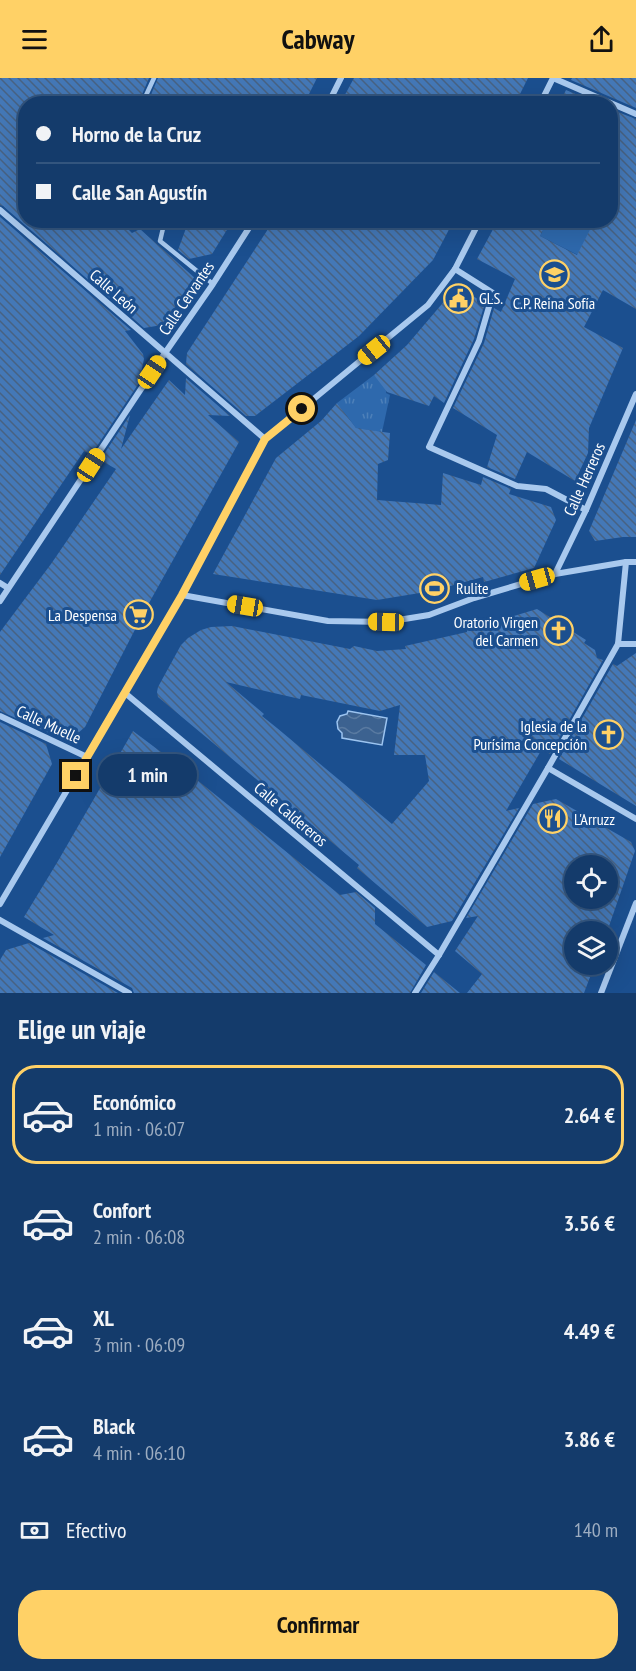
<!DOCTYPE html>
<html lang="es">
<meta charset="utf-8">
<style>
body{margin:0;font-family:"PT Sans Narrow",sans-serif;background:#1d4271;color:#f1f3f6;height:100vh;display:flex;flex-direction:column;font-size:22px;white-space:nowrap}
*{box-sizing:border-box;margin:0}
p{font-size:20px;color:#9dadc1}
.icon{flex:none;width:33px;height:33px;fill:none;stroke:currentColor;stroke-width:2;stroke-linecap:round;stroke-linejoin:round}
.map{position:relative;height:915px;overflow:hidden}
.drawer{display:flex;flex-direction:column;background:#143b6b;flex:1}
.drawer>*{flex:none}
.guide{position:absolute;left:18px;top:18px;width:600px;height:132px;border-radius:24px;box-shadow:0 6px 24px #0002,0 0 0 2px #33557e;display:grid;align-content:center;height:132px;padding:0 18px;background:#143b6b}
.fabs{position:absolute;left:564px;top:777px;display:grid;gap:12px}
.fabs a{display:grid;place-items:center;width:54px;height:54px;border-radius:50%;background:#143b6b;box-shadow:0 6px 24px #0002,0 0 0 2px #33557e;font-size:30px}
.end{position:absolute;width:27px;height:27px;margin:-14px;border:8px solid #ffd166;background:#111;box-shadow:0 0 0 3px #111}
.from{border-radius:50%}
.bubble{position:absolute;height:42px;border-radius:21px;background:#143b6b;box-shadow:0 6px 24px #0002,0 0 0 2px #33557e;font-size:20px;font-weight:700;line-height:42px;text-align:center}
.car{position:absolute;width:18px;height:36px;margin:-18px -9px;border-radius:8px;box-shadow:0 0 4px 2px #0007;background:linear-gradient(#f5c518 24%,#345 0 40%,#f5c518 0 76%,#345 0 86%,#f5c518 0)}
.guide b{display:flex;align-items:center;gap:21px;height:57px;font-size:22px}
.guide b+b{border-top:2px solid #33557e}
.guide i{width:15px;height:15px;background:#f1f3f6}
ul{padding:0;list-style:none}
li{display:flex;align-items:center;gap:18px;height:99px;margin:0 12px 9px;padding:0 6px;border:3px solid transparent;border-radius:24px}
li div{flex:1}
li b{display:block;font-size:22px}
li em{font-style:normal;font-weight:700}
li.selected{border-color:#ffd166}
li>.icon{width:54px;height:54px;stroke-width:1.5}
h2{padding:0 18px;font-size:27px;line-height:72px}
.pay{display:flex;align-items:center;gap:15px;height:66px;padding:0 18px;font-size:22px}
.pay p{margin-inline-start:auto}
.primary-button{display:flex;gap:12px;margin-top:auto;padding:12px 18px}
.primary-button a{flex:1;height:69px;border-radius:24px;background:#ffd166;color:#111;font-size:24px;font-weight:700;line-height:69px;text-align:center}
header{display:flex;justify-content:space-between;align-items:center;height:78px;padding:0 18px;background:#ffd166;color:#111;font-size:27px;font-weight:700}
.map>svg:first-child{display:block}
.grass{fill:url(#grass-tufts)}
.pitch{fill:#2e69ad}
.water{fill:url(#water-waves);stroke:#9cc4f0;stroke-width:1.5}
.building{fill:url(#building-back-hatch);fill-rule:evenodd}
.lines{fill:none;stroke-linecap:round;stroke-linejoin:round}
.lane{stroke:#a9c9ee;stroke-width:4.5}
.street{stroke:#a9c9ee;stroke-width:6}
.route{stroke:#ffd166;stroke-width:8}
.labels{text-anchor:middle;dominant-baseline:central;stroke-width:6;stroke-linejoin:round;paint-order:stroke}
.street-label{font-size:16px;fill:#fff;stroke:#1b4f8f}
.poi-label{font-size:16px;fill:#fff;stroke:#1b4f8f;text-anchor:start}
</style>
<header><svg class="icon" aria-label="menu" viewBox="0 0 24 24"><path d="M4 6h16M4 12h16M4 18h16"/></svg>Cabway<svg class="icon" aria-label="share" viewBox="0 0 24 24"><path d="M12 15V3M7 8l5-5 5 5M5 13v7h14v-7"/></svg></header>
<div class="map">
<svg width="636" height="915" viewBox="0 0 636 915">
<defs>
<pattern id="grass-tufts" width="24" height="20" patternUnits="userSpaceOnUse" patternTransform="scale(1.5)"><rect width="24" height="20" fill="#2e69ad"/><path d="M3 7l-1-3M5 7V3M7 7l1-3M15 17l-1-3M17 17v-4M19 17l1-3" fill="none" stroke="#4d80b9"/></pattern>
<pattern id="water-waves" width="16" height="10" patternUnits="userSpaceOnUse" patternTransform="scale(1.5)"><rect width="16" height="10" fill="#3c6290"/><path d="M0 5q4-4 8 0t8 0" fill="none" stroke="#597aa1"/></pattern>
<pattern id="building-back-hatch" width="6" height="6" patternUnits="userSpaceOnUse" patternTransform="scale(1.5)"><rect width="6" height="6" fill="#4478b7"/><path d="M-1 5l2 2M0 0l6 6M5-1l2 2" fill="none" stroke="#486282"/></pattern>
</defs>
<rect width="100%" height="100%" fill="#1b4f8f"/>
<path class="grass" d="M374,297L387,309L386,315L390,317L382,354L356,350L337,325Z"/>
<path class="pitch" d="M548,143H595L578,177L540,158Z"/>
<path class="water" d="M348,633L387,640L382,667L342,660V655L338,651L337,644L340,638L347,636Z"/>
<g class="building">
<path d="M0,0H149L138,26H26V142H119L132,155L140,151L196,201L162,247L144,250L3,128L0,127Z"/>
<path d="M158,0H317L304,26H147Z"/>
<path d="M354,0H528L515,26H340Z"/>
<path d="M572,0H636V30L571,2Z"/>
<path d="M566,12L599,26H559Z"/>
<path d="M610,31L636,41V231L603,212L584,249L623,270L589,350L588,375L575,403L527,374L515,401L487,389L497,357L453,330L484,265L494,230L501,234L515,201L477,181L498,142H548L540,158L577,177L595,142H610V113L616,102L610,99Z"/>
<path d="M0,139L131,252L125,253L143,276L144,281L139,305L91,377L84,373L0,497Z"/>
<path d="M189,142H233L212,176L189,181L178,172Z"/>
<path d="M274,142H454L433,182L359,258L255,338H246L186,286L187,275Z"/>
<path d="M460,214L469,216L485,225L474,261L444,325L434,318L429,328L387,314L374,297L407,267L447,220Z"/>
<path d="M186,300L230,338L208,337L239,364L144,534L85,649L78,655L68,658L49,655L0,633V554L51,486L116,391L100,382L130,337L121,371L169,302L185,317Z"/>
<path d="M337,325L356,350L390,355L388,382L378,386L377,422L441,427L443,395L481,407L483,399L511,411L509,416L551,429L556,442L534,490L484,504L483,499L432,513L377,522L213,496L276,380L321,343Z"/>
<path d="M636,342V459H623L595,463L589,453Z"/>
<path d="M537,531L586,562L584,565L595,572L597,580L603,582L550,676L542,671L506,733L519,730L452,843L427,849L357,790L359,787L158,619L157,614L158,609L181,567L188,560L201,552L211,549L232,548L350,571L354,568L377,573L406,571L405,568L467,554V552ZM226,604L300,621L301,617L380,633L400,627L394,677H425L429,703L392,746L277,650L262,638L264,636Z"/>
<path d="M636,575V728L559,681L613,586L617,588Z"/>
<path d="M0,644L46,666L52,686L0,779Z"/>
<path d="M133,653L181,689L340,817L356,814L375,830V846L426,887L410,915H134L132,910L43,860L54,857L24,839L58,783Z"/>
<path d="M556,721L631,764L635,773L607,854H574V886H595L584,915H467L482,896L455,873L478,838L466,840L533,726ZM574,788H608V820H574Z"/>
<path d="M29,865L118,915H0V882L6,872Z"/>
<path d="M434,894L460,915H421Z"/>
</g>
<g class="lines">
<g class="lane">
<path d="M142,26L154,0"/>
<path d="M165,142L160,163L213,206"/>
</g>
<g class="street">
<path d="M553,0L636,36"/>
<path d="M328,26L341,0"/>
<path d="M540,26L553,0"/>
<path d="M0,132L265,361"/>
<path d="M455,191L493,215L479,263L429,369L517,408L546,411L586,432"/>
<path d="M555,496L586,432L636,316"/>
<path d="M0,505L8,510"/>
<path d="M182,517L328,543L386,544L429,537L474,520L555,496L626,484H636"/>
<path d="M0,523L165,275L213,206L254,142"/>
<path d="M618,566H636"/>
<path d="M125,615L439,877"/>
<path d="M0,638L87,679"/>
<path d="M548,690L636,741"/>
<path d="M0,826L182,517L265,361L428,227L455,191L480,142"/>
<path d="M0,842L129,915"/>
<path d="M415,915L439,877L548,690L618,566L626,484"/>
<path d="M601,915L636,825"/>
</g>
</g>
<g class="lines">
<path class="route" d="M76,698L182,517L265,361L302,331"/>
</g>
<defs>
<symbol id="school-ring" viewBox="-11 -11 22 22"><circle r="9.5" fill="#1b4f8f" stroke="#ffd166" stroke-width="1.5"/><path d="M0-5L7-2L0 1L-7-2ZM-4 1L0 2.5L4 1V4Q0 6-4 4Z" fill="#ffd166"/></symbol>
<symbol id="civic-ring" viewBox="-11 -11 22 22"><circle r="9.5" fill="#1b4f8f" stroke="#ffd166" stroke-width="1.5"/><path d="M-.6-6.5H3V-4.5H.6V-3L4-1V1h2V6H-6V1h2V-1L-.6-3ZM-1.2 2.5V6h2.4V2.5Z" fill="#ffd166"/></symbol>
<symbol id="stadium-ring" viewBox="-11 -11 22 22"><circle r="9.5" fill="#1b4f8f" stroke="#ffd166" stroke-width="1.5"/><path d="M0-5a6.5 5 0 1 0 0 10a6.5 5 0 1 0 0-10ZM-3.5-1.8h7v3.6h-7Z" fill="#ffd166"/></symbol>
<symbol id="supermarket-ring" viewBox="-11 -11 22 22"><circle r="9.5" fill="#1b4f8f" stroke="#ffd166" stroke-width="1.5"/><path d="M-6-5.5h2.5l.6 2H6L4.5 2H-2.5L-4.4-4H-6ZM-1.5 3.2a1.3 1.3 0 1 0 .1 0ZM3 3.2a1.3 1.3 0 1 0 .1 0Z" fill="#ffd166"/></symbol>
<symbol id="church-ring" viewBox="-11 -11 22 22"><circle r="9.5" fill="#1b4f8f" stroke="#ffd166" stroke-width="1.5"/><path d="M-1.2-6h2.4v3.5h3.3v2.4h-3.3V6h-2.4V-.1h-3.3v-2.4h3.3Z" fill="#ffd166"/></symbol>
<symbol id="restaurant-ring" viewBox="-11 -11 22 22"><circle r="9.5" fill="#1b4f8f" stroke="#ffd166" stroke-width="1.5"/><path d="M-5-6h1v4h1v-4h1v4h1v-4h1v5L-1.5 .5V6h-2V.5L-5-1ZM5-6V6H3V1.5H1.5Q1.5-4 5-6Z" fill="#ffd166"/></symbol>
</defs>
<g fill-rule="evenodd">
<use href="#school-ring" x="538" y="180" width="33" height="33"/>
<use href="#civic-ring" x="442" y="204" width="33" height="33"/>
<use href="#stadium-ring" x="418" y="494" width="33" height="33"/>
<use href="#supermarket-ring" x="122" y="520" width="33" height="33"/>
<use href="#church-ring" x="542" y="536" width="33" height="33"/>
<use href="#church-ring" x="592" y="640" width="33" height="33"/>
<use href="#restaurant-ring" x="536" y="724" width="33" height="33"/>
</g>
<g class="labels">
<g class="street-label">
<text transform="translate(114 213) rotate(41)">Calle León</text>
<text transform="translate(186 220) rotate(-56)">Calle Cervantes</text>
<text transform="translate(584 401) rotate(-66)">Calle Herreros</text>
<text transform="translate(49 646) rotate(25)">Calle Muelle</text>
<text transform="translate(291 736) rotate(40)">Calle Caldereros</text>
</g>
<g class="poi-label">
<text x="479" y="220">GLS.</text>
<text x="554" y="225" text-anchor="middle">C.P. Reina Sofía</text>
<text x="456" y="510">Rulite</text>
<text x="117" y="537" text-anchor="end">La Despensa</text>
<text x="538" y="544" text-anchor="end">Oratorio Virgen<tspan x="538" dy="18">del Carmen</tspan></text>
<text x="587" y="648" text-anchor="end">Iglesia de la<tspan x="587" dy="18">Purísima Concepción</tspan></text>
<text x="574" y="741">L'Arruzz</text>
</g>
</g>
</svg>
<div class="fabs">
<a><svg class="icon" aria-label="locate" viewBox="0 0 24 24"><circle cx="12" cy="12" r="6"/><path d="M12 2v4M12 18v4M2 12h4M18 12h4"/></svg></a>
<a><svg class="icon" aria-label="layers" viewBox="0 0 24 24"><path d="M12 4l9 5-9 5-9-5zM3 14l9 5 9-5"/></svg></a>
</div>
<i class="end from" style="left:302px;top:331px"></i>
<i class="end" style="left:76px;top:698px"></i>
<div class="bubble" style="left:98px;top:676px;width:99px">1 min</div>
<i class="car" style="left:374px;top:272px;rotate:231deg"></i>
<i class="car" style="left:152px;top:294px;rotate:34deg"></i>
<i class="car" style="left:91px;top:387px;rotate:33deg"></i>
<i class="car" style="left:537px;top:501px;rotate:254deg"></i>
<i class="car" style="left:245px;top:528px;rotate:280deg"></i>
<i class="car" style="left:386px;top:544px;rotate:271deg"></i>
<div class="guide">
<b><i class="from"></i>Horno de la Cruz</b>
<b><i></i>Calle San Agustín</b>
</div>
</div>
<section class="drawer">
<h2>Elige un viaje</h2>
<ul>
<li class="selected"><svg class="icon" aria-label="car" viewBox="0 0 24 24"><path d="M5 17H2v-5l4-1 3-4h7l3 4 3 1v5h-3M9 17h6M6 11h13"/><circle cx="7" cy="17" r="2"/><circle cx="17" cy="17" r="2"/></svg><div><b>Económico</b><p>1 min · 06:07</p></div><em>2.64 €</em></li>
<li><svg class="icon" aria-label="car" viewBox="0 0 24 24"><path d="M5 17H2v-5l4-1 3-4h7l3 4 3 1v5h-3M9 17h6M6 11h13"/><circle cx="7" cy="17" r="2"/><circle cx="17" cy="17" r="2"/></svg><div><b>Confort</b><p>2 min · 06:08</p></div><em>3.56 €</em></li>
<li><svg class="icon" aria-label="car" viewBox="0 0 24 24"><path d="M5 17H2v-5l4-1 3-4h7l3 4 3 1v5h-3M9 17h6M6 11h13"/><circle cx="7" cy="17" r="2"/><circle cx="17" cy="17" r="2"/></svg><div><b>XL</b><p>3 min · 06:09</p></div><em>4.49 €</em></li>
<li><svg class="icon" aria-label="car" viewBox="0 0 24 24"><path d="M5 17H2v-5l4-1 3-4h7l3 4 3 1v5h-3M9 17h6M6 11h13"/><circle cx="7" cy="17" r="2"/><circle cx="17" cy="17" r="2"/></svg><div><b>Black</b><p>4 min · 06:10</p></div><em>3.86 €</em></li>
</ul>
<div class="pay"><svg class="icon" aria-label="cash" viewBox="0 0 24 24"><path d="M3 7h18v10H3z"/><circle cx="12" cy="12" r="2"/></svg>Efectivo<p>140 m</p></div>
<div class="primary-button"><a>Confirmar</a></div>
</section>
